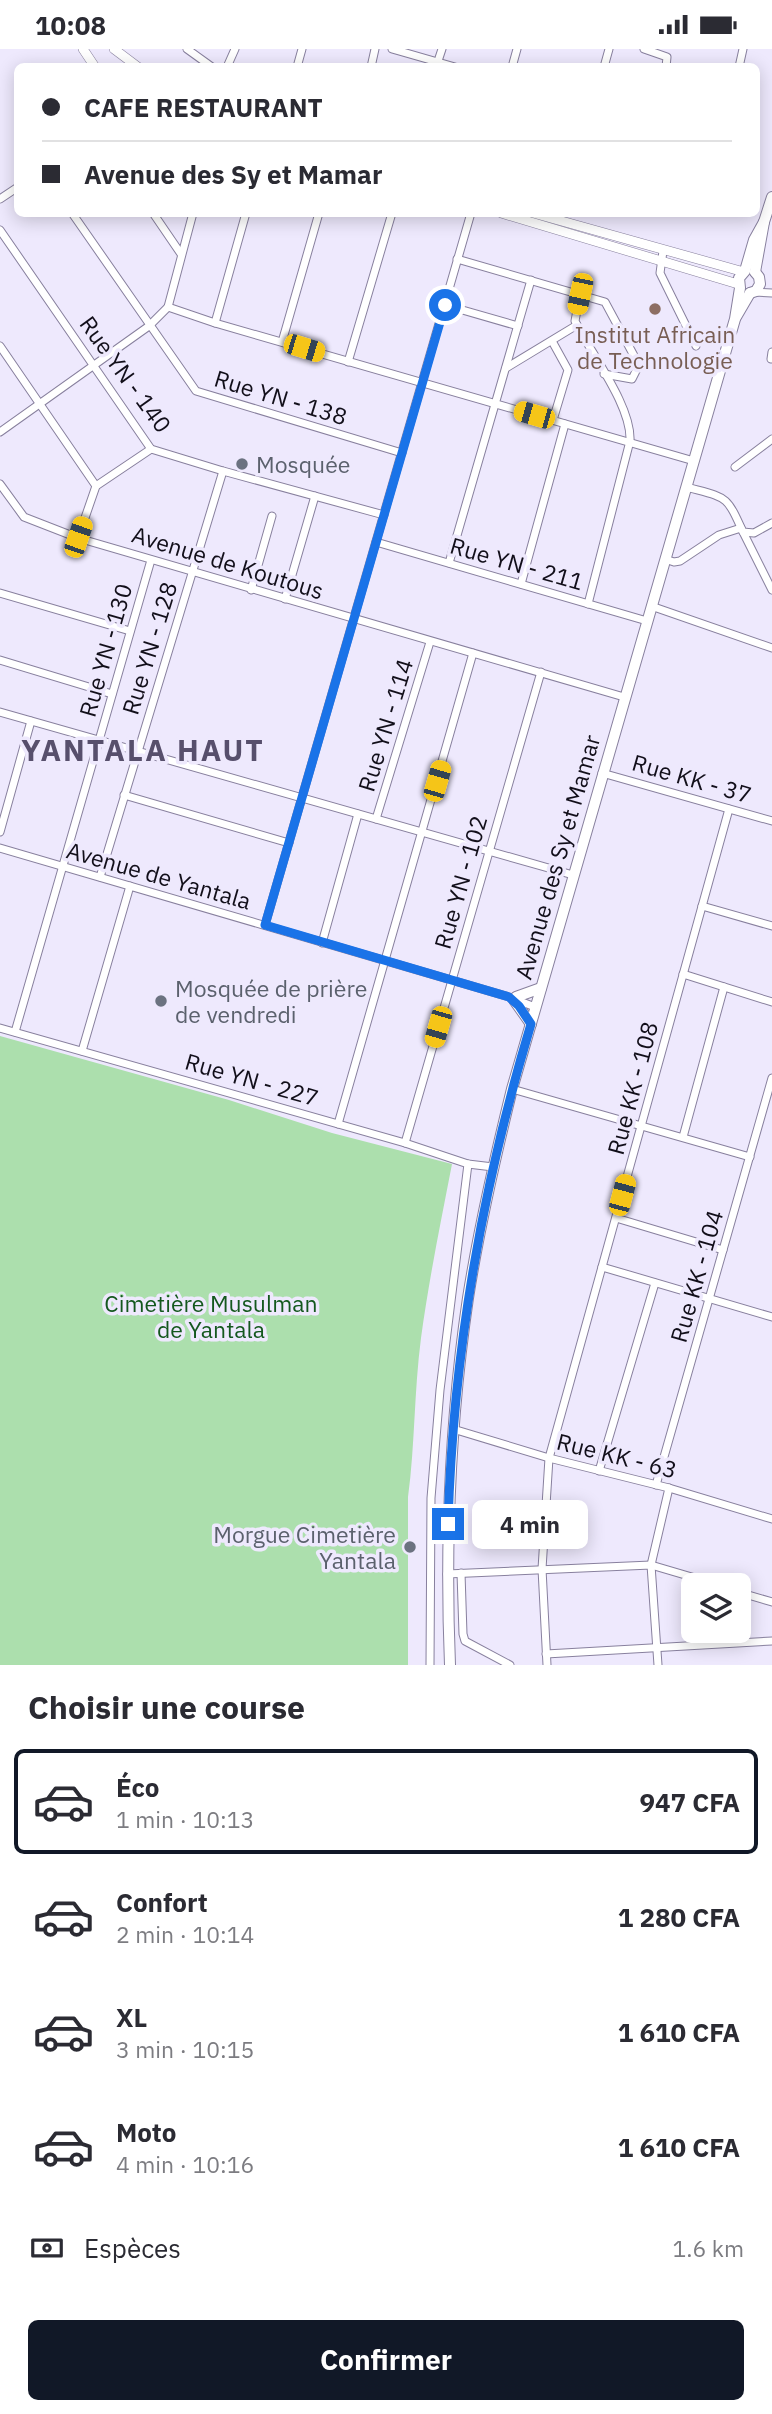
<!DOCTYPE html>
<html lang="fr">
<meta charset="utf-8">
<style>
body{margin:0;font-family:"IBM Plex Sans",sans-serif;background:#f2f2f3;color:#2b2b33;height:100vh;display:flex;flex-direction:column;font-size:26px;white-space:nowrap}
*{box-sizing:border-box;margin:0}
p{font-size:23px;color:#7c7c81}
.icon{flex:none;width:38px;height:38px;fill:none;stroke:currentColor;stroke-width:2;stroke-linecap:round;stroke-linejoin:round}
.map{position:relative;height:1616px;overflow:hidden}
.drawer{display:flex;flex-direction:column;background:#fff;flex:1}
.drawer>*{flex:none}
.guide{position:absolute;left:14px;top:14px;width:746px;height:154px;border-radius:10px;box-shadow:0 4px 18px #0003;display:grid;align-content:center;height:154px;padding:0 28px;background:#fff}
.fabs{position:absolute;left:681px;top:1524px;display:grid;gap:14px}
.fabs a{display:grid;place-items:center;width:70px;height:70px;border-radius:10px;background:#fff;box-shadow:0 4px 18px #0003;font-size:35px}
.end{position:absolute;width:32px;height:32px;margin:-16px;border:9px solid #1a73e8;background:#fff;box-shadow:0 0 0 4px #fff}
.from{border-radius:50%}
.bubble{position:absolute;height:49px;border-radius:10px;background:#fff;box-shadow:0 4px 18px #0003;font-size:23px;font-weight:800;line-height:49px;text-align:center}
.car{position:absolute;width:21px;height:42px;margin:-21px -10px;border-radius:9px;box-shadow:0 0 5px 2px #0007;background:linear-gradient(#f5c518 24%,#345 0 40%,#f5c518 0 76%,#345 0 86%,#f5c518 0)}
.guide b{display:flex;align-items:center;gap:24px;height:66px;font-size:26px}
.guide b+b{border-top:2px solid #e1e1e2}
.guide i{width:18px;height:18px;background:#2b2b33}
ul{padding:0;list-style:none}
li{display:flex;align-items:center;gap:21px;height:105px;margin:0 14px 10px;padding:0 14px;border:4px solid transparent;border-radius:10px}
li div{flex:1}
li b{display:block;font-size:26px}
li em{font-style:normal;font-weight:800}
li.current{border-color:#111827}
li>.icon{width:63px;height:63px;stroke-width:1.5}
h2{padding:0 28px;font-size:32px;line-height:84px}
.pay{display:flex;align-items:center;gap:18px;height:77px;padding:0 28px;font-size:26px}
.pay p{margin-inline-start:auto}
.action{display:flex;gap:14px;margin-top:auto;padding:14px 28px}
.action a{flex:1;height:80px;border-radius:10px;background:#111827;color:#fff;font-size:28px;font-weight:800;line-height:80px;text-align:center}
.status{display:flex;justify-content:space-between;align-items:center;height:49px;padding:0 35px;background:#fff;direction:ltr}
.status svg{height:19px;fill:currentColor}
.map>svg:first-child{display:block}
.green{fill:#acdfad}
.lines{fill:none;stroke-linecap:round;stroke-linejoin:round}
.minor-casing{stroke:#88809e;stroke-width:9}
.major-casing{stroke:#88809e;stroke-width:10}
.highway-casing{stroke:#88809e;stroke-width:12}
.minor{stroke:#fff;stroke-width:7}
.major{stroke:#fff;stroke-width:9}
.highway{stroke:#fff;stroke-width:10}
.route{stroke:#1a73e8;stroke-width:9}
.education-dot{fill:#8d6e63;stroke:#eee9fd;stroke-width:2.5}
.worship-dot{fill:#6b7280;stroke:#eee9fd;stroke-width:2.5}
.labels{text-anchor:middle;dominant-baseline:central;stroke-width:7;stroke-linejoin:round;paint-order:stroke}
.education-label{font-size:23px;fill:#785e54;stroke:#eee9fd}
.street-label{font-size:23px;fill:#120f1a;stroke:#eee9fd}
.worship-label{font-size:23px;fill:#5b616d;stroke:#eee9fd;text-anchor:start}
.park-label{font-size:23px;fill:#14581e;stroke:#eee9fd}
.district-label{font-size:30px;font-weight:bold;letter-spacing:2px;fill:#574f6c;stroke:#eee9fd}
</style>
<div class="status"><b>10:08</b><svg viewBox="0 0 49 12"><path d="M0 12V9h3v3zM5 12V6h3v6zM10 12V3h3v9zM15 12V0h3v12zM26 1h20v11H26zM47 4h2v5h-2z"/></svg></div>
<div class="map">
<svg width="772" height="1616" viewBox="0 0 772 1616">
<rect width="100%" height="100%" fill="#eee9fd"/>
<path class="green" d="M0,987L229,1051L332,1084L452,1115C441,1172 429,1230 421,1289C414,1342 415,1396 408,1448V1616H0Z"/>
<g class="lines">
<defs>
<g id="minor">
<path d="M187,0L212,18"/>
<path d="M392,0L455,18"/>
<path d="M644,0L667,8L666,18"/>
<path d="M438,12L442,0"/>
<path d="M227,18L235,0"/>
<path d="M297,18L302,0"/>
<path d="M371,18L375,0"/>
<path d="M512,18L517,0"/>
<path d="M604,18L609,0"/>
<path d="M739,18L743,0"/>
<path d="M0,150L18,138"/>
<path d="M72,164L196,342L402,404"/>
<path d="M153,164L181,205"/>
<path d="M0,181L151,400L223,422L384,466"/>
<path d="M663,202L660,224L696,297"/>
<path d="M457,210L605,253L639,316L632,330L604,325"/>
<path d="M755,243L772,244"/>
<path d="M580,245L575,272C591,305 632,357 630,392L588,555"/>
<path d="M445,256L518,277"/>
<path d="M168,258L193,164"/>
<path d="M215,274L246,164"/>
<path d="M552,292L568,321L553,371"/>
<path d="M282,293L319,164"/>
<path d="M0,297L96,437"/>
<path d="M771,310L772,303"/>
<path d="M348,313L392,164"/>
<path d="M506,319L577,276"/>
<path d="M0,383L149,277L168,258L215,274L694,412"/>
<path d="M735,418L772,390"/>
<path d="M0,435L24,468L78,489L624,648"/>
<path d="M686,438C727,449 726,445 743,483L754,484L772,474"/>
<path d="M743,483L772,541"/>
<path d="M78,489L96,437L151,400"/>
<path d="M376,493L647,572"/>
<path d="M665,510L674,513L680,512L719,486L741,479"/>
<path d="M449,514L531,231"/>
<path d="M521,535L565,375"/>
<path d="M251,541L272,467"/>
<path d="M0,544L130,582"/>
<path d="M285,550L315,447"/>
<path d="M651,557L772,599"/>
<path d="M0,611L112,645"/>
<path d="M0,663L573,826"/>
<path d="M602,724L772,772"/>
<path d="M124,746L289,794"/>
<path d="M376,770L430,593"/>
<path d="M0,783L31,672"/>
<path d="M0,799L509,948L535,958"/>
<path d="M100,828L223,422"/>
<path d="M702,857L772,877"/>
<path d="M265,876L471,164"/>
<path d="M322,894L358,765"/>
<path d="M683,925L772,953"/>
<path d="M0,979L405,1094L468,1115L493,1118"/>
<path d="M15,983L151,511"/>
<path d="M82,1002L130,837"/>
<path d="M512,1040L750,1108"/>
<path d="M338,1075L473,604"/>
<path d="M683,1088L724,938"/>
<path d="M405,1094L541,623"/>
<path d="M616,1169L723,1201"/>
<path d="M602,1218L772,1268"/>
<path d="M453,1380L549,1409L669,1439L772,1470"/>
<path d="M599,1422L655,1234"/>
<path d="M656,1436L772,1029"/>
<path d="M461,1524L463,1585L465,1592L510,1616"/>
<path d="M447,1525L651,1516L719,1536"/>
<path d="M738,1543L772,1553"/>
<path d="M546,1605L772,1592"/>
<path d="M430,1616L431,1449L440,1341L468,1115"/>
<path d="M547,1616L542,1520L549,1409L729,760"/>
<path d="M658,1616L651,1516L669,1439"/>
</g>
<g id="major">
<path d="M83,0L95,18"/>
<path d="M114,0L138,18"/>
<path d="M501,164L738,235"/>
<path d="M533,164L744,223"/>
</g>
<g id="highway">
<path d="M755,223L764,173L772,148"/>
<path d="M750,244L756,242L760,235L759,228L755,223"/>
<path d="M736,268L750,244"/>
<path d="M516,948L541,939"/>
<path d="M514,951L531,975"/>
<path d="M450,1616C445,1493 450,1371 468,1249C479,1179 495,1109 512,1040L735,270L740,239L739,229L745,222L754,191L764,173"/>
</g>
</defs>
<use href="#minor" class="minor-casing"/>
<use href="#major" class="major-casing"/>
<use href="#highway" class="highway-casing"/>
<use href="#minor" class="minor"/>
<use href="#major" class="major"/>
<use href="#highway" class="highway"/>
</g>
<g class="lines">
<path class="route" d="M445,256L265,876L509,948L519,957L531,975C482,1138 453,1305 448,1475"/>
</g>
<circle class="education-dot" cx="655" cy="260" r="7"/>
<g class="worship-dot">
<circle cx="242" cy="415" r="7"/>
<circle cx="161" cy="952" r="7"/>
<circle cx="410" cy="1498" r="7"/>
</g>
<g class="labels">
<g class="education-label">
<text x="655" y="285">Institut Africain<tspan x="655" dy="26">de Technologie</tspan></text>
</g>
<g class="street-label">
<text transform="translate(126 325) rotate(54)">Rue YN - 140</text>
<text transform="translate(281 348) rotate(17)">Rue YN - 138</text>
<text transform="translate(228 513) rotate(17)">Avenue de Koutous</text>
<text transform="translate(517 514) rotate(16)">Rue YN - 211</text>
<text transform="translate(149 599) rotate(-73)">Rue YN - 128</text>
<text transform="translate(105 601) rotate(-74)">Rue YN - 130</text>
<text transform="translate(385 676) rotate(-73)">Rue YN - 114</text>
<text transform="translate(692 729) rotate(16)">Rue KK - 37</text>
<text transform="translate(557 808) rotate(-74)">Avenue des Sy et Mamar</text>
<text transform="translate(159 826) rotate(16)">Avenue de Yantala</text>
<text transform="translate(460 833) rotate(-74)">Rue YN - 102</text>
<text transform="translate(252 1030) rotate(16)">Rue YN - 227</text>
<text transform="translate(632 1039) rotate(-75)">Rue KK - 108</text>
<text transform="translate(696 1227) rotate(-74)">Rue KK - 104</text>
<text transform="translate(617 1406) rotate(14)">Rue KK - 63</text>
</g>
<g class="worship-label">
<text x="256" y="415">Mosquée</text>
<text x="175" y="939">Mosquée de prière<tspan x="175" dy="26">de vendredi</tspan></text>
<text x="396" y="1485" text-anchor="end">Morgue Cimetière<tspan x="396" dy="26">Yantala</tspan></text>
</g>
<g class="park-label">
<text x="211" y="1254">Cimetière Musulman<tspan x="211" dy="26">de Yantala</tspan></text>
</g>
<g class="district-label">
<text x="143" y="700">YANTALA HAUT</text>
</g>
</g>
</svg>
<div class="fabs">
<a><svg class="icon" aria-label="layers" viewBox="0 0 24 24"><path d="M12 4l9 5-9 5-9-5zM3 14l9 5 9-5"/></svg></a>
</div>
<i class="end from" style="left:445px;top:256px"></i>
<i class="end" style="left:448px;top:1475px"></i>
<div class="bubble" style="left:472px;top:1451px;width:116px">4 min</div>
<i class="car" style="left:580px;top:245px;rotate:192deg"></i>
<i class="car" style="left:304px;top:299px;rotate:107deg"></i>
<i class="car" style="left:534px;top:366px;rotate:286deg"></i>
<i class="car" style="left:78px;top:488px;rotate:19deg"></i>
<i class="car" style="left:437px;top:732px;rotate:16deg"></i>
<i class="car" style="left:438px;top:978px;rotate:196deg"></i>
<i class="car" style="left:622px;top:1146px;rotate:15deg"></i>
<div class="guide">
<b><i class="from"></i>CAFE RESTAURANT</b>
<b><i></i>Avenue des Sy et Mamar</b>
</div>
</div>
<section class="drawer">
<h2>Choisir une course</h2>
<ul>
<li class="current"><svg class="icon" aria-label="car" viewBox="0 0 24 24"><path d="M5 17H2v-5l4-1 3-4h7l3 4 3 1v5h-3M9 17h6M6 11h13"/><circle cx="7" cy="17" r="2"/><circle cx="17" cy="17" r="2"/></svg><div><b>Éco</b><p>1 min · 10:13</p></div><em>947 CFA</em></li>
<li><svg class="icon" aria-label="car" viewBox="0 0 24 24"><path d="M5 17H2v-5l4-1 3-4h7l3 4 3 1v5h-3M9 17h6M6 11h13"/><circle cx="7" cy="17" r="2"/><circle cx="17" cy="17" r="2"/></svg><div><b>Confort</b><p>2 min · 10:14</p></div><em>1 280 CFA</em></li>
<li><svg class="icon" aria-label="car" viewBox="0 0 24 24"><path d="M5 17H2v-5l4-1 3-4h7l3 4 3 1v5h-3M9 17h6M6 11h13"/><circle cx="7" cy="17" r="2"/><circle cx="17" cy="17" r="2"/></svg><div><b>XL</b><p>3 min · 10:15</p></div><em>1 610 CFA</em></li>
<li><svg class="icon" aria-label="car" viewBox="0 0 24 24"><path d="M5 17H2v-5l4-1 3-4h7l3 4 3 1v5h-3M9 17h6M6 11h13"/><circle cx="7" cy="17" r="2"/><circle cx="17" cy="17" r="2"/></svg><div><b>Moto</b><p>4 min · 10:16</p></div><em>1 610 CFA</em></li>
</ul>
<div class="pay"><svg class="icon" aria-label="cash" viewBox="0 0 24 24"><path d="M3 7h18v10H3z"/><circle cx="12" cy="12" r="2"/></svg>Espèces<p>1.6 km</p></div>
<div class="action"><a>Confirmer</a></div>
</section>
